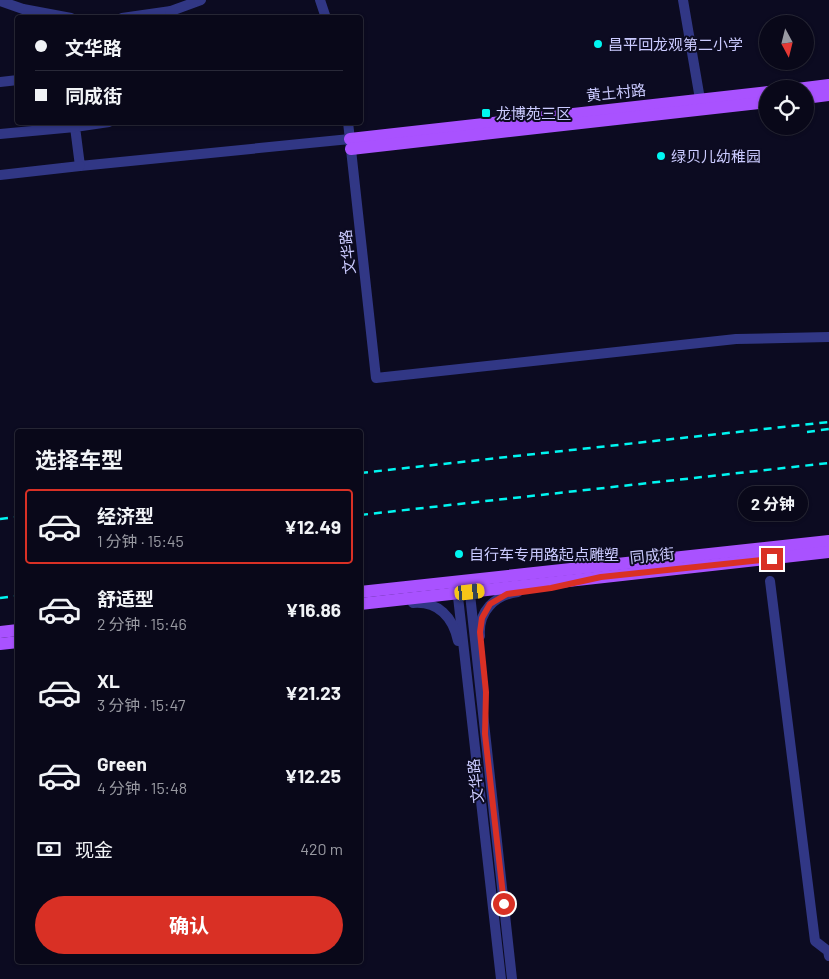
<!DOCTYPE html>
<html lang="zh">
<meta charset="utf-8">
<style>
body{margin:0;font-family:Barlow,"Noto Sans SC",sans-serif;background:#121122;color:#f1f3f6;height:100vh;display:flex;flex-direction:column;font-size:19px;white-space:nowrap}
*{box-sizing:border-box;margin:0}
p{font-size:16px;color:#999aa2}
.icon{flex:none;width:28px;height:28px;fill:none;stroke:currentColor;stroke-width:2;stroke-linecap:round;stroke-linejoin:round}
.map{position:relative;flex:1;overflow:hidden}
.panel{position:absolute;left:15px;top:429px;width:348px;height:535px;display:flex;flex-direction:column;background:#090819;border-radius:5px;box-shadow:0 1px 4px #0004,0 0 0 1px #292938}
.panel>*{flex:none}
.guide{position:absolute;left:15px;top:15px;width:348px;height:110px;border-radius:5px;box-shadow:0 1px 4px #0004,0 0 0 1px #292938;display:grid;align-content:center;height:110px;padding:0 20px;background:#090819}
.needle{width:32px;rotate:173deg}
.controls{position:absolute;left:759px;top:15px;display:grid;gap:10px}
.controls a{display:grid;place-items:center;width:55px;height:55px;border-radius:50%;background:#090819;box-shadow:0 1px 4px #0004,0 0 0 1px #292938;font-size:25px}
.end{position:absolute;width:22px;height:22px;margin:-11px;border:6px solid #d93025;background:#fff;box-shadow:0 0 0 2px #fff}
.from{border-radius:50%}
.bubble{position:absolute;height:35px;border-radius:18px;background:#090819;box-shadow:0 1px 4px #0004,0 0 0 1px #292938;font-size:16px;font-weight:700;line-height:35px;text-align:center}
.car{position:absolute;width:15px;height:30px;margin:-15px -8px;border-radius:6px;box-shadow:0 0 4px 1px #0007;background:linear-gradient(#f5c518 24%,#345 0 40%,#f5c518 0 76%,#345 0 86%,#f5c518 0)}
.guide b{display:flex;align-items:center;gap:18px;height:48px;font-size:19px}
.guide b+b{border-top:1px solid #292938}
.guide i{width:12px;height:12px;background:#f1f3f6}
ul{padding:0;list-style:none}
li{display:flex;align-items:center;gap:15px;height:75px;margin:0 10px 8px;padding:0 10px;border:2px solid transparent;border-radius:5px}
li div{flex:1}
li b{display:block;font-size:19px}
li em{font-style:normal;font-weight:700}
li.selected{border-color:#d93025}
li>.icon{width:45px;height:45px;stroke-width:1.5}
h2{padding:0 20px;font-size:22px;line-height:60px}
.pay{display:flex;align-items:center;gap:12px;height:55px;padding:0 20px;font-size:19px}
.pay p{margin-inline-start:auto}
.cta{display:flex;gap:10px;margin-top:auto;padding:10px 20px}
.cta a{flex:1;height:58px;border-radius:30px;background:#d93025;color:#fff;font-size:20px;font-weight:700;line-height:58px;text-align:center}
.map>svg:first-child{display:block}
.lines{fill:none;stroke-linecap:round;stroke-linejoin:round}
.minor{stroke:#313785;stroke-width:10}
.major{stroke:#a952ff;stroke-width:12}
.rail{stroke:#00f6f1;stroke-width:2.5;stroke-dasharray:8 6;stroke-linecap:butt}
.route{stroke:#d93025;stroke-width:6}
.poi-dot{fill:#00f6f1;stroke:#0c0b21;stroke-width:2}
.labels{text-anchor:middle;dominant-baseline:central;stroke-width:4;stroke-linejoin:round;paint-order:stroke}
.poi-label{font-size:15px;fill:#cbcbff;stroke:#0c0b21;text-anchor:start}
.street-label{font-size:15px;fill:#cbcbff;stroke:#0c0b21}
</style>
<div class="map">
<svg width="829" height="979" viewBox="0 0 829 979">
<rect width="100%" height="100%" fill="#0c0b21"/>
<g class="lines">
<g class="minor">
<path d="M320,0L326,18"/>
<path d="M683,0L701,105"/>
<path d="M0,1L23,9L71,18"/>
<path d="M122,18L171,11"/>
<path d="M170,18L171,11L201,0"/>
<path d="M0,82L18,80"/>
<path d="M109,122L75,127L80,166L350,139"/>
<path d="M348,122L376,378L736,339L829,337"/>
<path d="M0,134L75,127V122"/>
<path d="M0,175L80,166"/>
<path d="M770,581L815,941L828,951L829,956"/>
<path d="M469,585L512,979"/>
<path d="M457,588L501,979"/>
<path d="M413,603C438,601 453,617 458,641"/>
<path d="M480,636C478,611 495,595 518,592"/>
</g>
<g class="major">
<path d="M797,89L829,85"/>
<path d="M805,98L829,95"/>
<path d="M350,139L768,92"/>
<path d="M351,149L768,102"/>
<path d="M360,592L829,541"/>
<path d="M360,604L829,552"/>
<path d="M0,632L18,630"/>
<path d="M0,644L18,642"/>
</g>
<g class="rail">
<path d="M807,432L829,429"/>
<path d="M360,473L829,422"/>
<path d="M360,515L829,463"/>
<path d="M0,519L18,517"/>
<path d="M0,598L18,596"/>
</g>
</g>
<g class="lines">
<path class="route" d="M504,904L485,734L486,692L480,632L482,618L490,604L507,594L551,588L601,577L772,559"/>
</g>
<g class="poi-dot">
<circle cx="598" cy="44" r="5"/>
<rect x="481" y="108" width="10" height="10" rx="2.5"/>
<circle cx="661" cy="156" r="5"/>
<circle cx="459" cy="554" r="5"/>
</g>
<g class="labels">
<g class="poi-label">
<text x="608" y="44">昌平回龙观第二小学</text>
<text x="496" y="113">龙博苑三区</text>
<text x="671" y="156">绿贝儿幼稚园</text>
<text x="469" y="554">自行车专用路起点雕塑</text>
</g>
<g class="street-label">
<text transform="translate(616 92) rotate(-6)">黄土村路</text>
<text transform="translate(347 252) rotate(-96)">文华路</text>
<text transform="translate(652 555) rotate(-6)">同成街</text>
<text transform="translate(475 781) rotate(-96)">文华路</text>
</g>
</g>
</svg>
<div class="controls">
<a><svg class="needle" viewBox="-14 -14 28 28"><path d="M0-13l5 13h-10z" fill="#e53935"/><path d="M0 13l5-13h-10z" fill="#999aa2"/></svg></a>
<a><svg class="icon" aria-label="locate" viewBox="0 0 24 24"><circle cx="12" cy="12" r="6"/><path d="M12 2v4M12 18v4M2 12h4M18 12h4"/></svg></a>
</div>
<i class="end from" style="left:504px;top:904px"></i>
<i class="end" style="left:772px;top:559px"></i>
<div class="bubble" style="left:738px;top:486px;width:70px">2 分钟</div>
<i class="car" style="left:470px;top:592px;rotate:84deg"></i>
<div class="guide">
<b><i class="from"></i>文华路</b>
<b><i></i>同成街</b>
</div>
<section class="panel">
<h2>选择车型</h2>
<ul>
<li class="selected"><svg class="icon" aria-label="car" viewBox="0 0 24 24"><path d="M5 17H2v-5l4-1 3-4h7l3 4 3 1v5h-3M9 17h6M6 11h13"/><circle cx="7" cy="17" r="2"/><circle cx="17" cy="17" r="2"/></svg><div><b>经济型</b><p>1 分钟 · 15:45</p></div><em>¥12.49</em></li>
<li><svg class="icon" aria-label="car" viewBox="0 0 24 24"><path d="M5 17H2v-5l4-1 3-4h7l3 4 3 1v5h-3M9 17h6M6 11h13"/><circle cx="7" cy="17" r="2"/><circle cx="17" cy="17" r="2"/></svg><div><b>舒适型</b><p>2 分钟 · 15:46</p></div><em>¥16.86</em></li>
<li><svg class="icon" aria-label="car" viewBox="0 0 24 24"><path d="M5 17H2v-5l4-1 3-4h7l3 4 3 1v5h-3M9 17h6M6 11h13"/><circle cx="7" cy="17" r="2"/><circle cx="17" cy="17" r="2"/></svg><div><b>XL</b><p>3 分钟 · 15:47</p></div><em>¥21.23</em></li>
<li><svg class="icon" aria-label="car" viewBox="0 0 24 24"><path d="M5 17H2v-5l4-1 3-4h7l3 4 3 1v5h-3M9 17h6M6 11h13"/><circle cx="7" cy="17" r="2"/><circle cx="17" cy="17" r="2"/></svg><div><b>Green</b><p>4 分钟 · 15:48</p></div><em>¥12.25</em></li>
</ul>
<div class="pay"><svg class="icon" aria-label="cash" viewBox="0 0 24 24"><path d="M3 7h18v10H3z"/><circle cx="12" cy="12" r="2"/></svg>现金<p>420 m</p></div>
<div class="cta"><a>确认</a></div>
</section>
</div>
